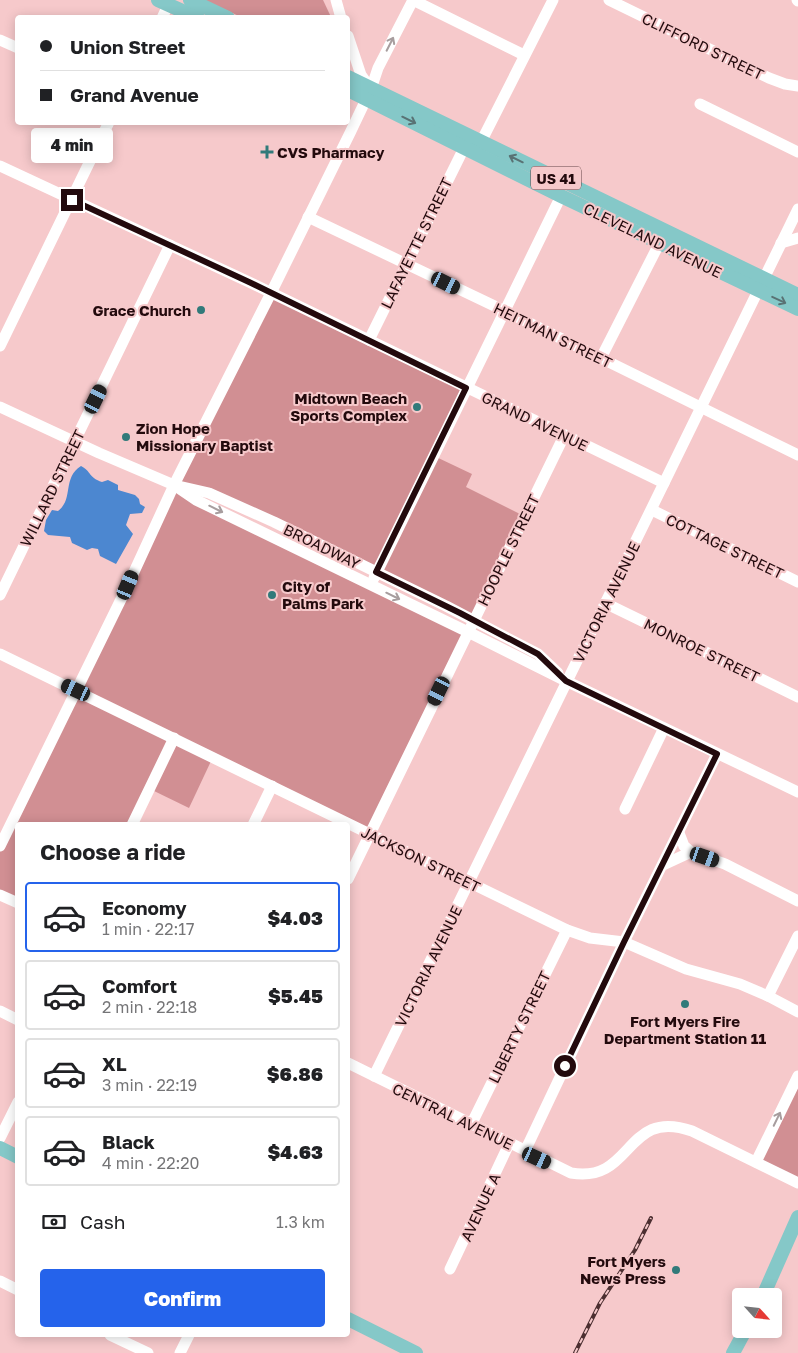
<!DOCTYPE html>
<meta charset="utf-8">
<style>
body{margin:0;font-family:"Golos Text",sans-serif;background:#f6f6f6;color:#202124;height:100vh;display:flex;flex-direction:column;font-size:19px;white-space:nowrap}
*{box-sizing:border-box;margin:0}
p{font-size:16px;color:#757577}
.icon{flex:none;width:28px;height:28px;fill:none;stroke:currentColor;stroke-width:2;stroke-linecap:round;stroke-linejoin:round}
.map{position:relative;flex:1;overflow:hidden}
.sheet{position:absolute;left:15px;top:822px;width:335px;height:515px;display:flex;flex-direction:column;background:#fff;border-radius:5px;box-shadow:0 2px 12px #0003}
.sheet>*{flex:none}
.hud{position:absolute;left:15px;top:15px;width:335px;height:110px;border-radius:5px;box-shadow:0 2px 12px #0003;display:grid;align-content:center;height:110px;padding:0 25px;background:#fff}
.needle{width:32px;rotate:117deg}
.buttons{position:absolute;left:732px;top:1288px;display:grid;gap:10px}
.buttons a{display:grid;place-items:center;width:50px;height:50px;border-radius:5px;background:#fff;box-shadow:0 2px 12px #0003;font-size:25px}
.end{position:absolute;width:22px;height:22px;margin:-11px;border:6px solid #230a0d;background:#fff;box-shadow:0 0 0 2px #fff}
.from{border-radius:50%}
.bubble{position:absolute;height:35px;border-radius:5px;background:#fff;box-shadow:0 2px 12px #0003;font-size:16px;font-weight:800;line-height:35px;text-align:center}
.car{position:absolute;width:15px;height:30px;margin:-15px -8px;border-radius:6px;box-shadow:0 0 4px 1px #0007;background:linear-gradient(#222 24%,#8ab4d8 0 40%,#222 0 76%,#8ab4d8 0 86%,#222 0)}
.hud b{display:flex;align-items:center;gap:18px;height:48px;font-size:19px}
.hud b+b{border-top:1px solid #e0e0e0}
.hud i{width:12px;height:12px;background:#202124}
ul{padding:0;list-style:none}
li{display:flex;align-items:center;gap:15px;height:70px;margin:0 10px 8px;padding:0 15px;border:2px solid #e0e0e0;border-radius:5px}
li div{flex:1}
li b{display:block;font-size:19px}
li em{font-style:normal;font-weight:800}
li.on{border-color:#2563eb}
li>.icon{width:45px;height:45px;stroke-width:1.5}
h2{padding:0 25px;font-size:22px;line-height:60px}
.pay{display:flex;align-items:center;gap:12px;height:55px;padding:0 25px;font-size:19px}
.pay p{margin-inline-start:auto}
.button{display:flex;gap:10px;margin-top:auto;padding:10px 25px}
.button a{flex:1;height:58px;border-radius:5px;background:#2563eb;color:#fff;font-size:20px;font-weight:800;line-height:58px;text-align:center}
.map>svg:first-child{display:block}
.green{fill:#d18f93}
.water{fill:#4c87d0}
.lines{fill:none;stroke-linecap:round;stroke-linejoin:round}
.minor{stroke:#fff;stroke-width:11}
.major{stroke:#85c8c8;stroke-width:14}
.rail-casing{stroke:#4c2f31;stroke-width:4}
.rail{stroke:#f6c9cb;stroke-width:2;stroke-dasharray:5.5;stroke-linecap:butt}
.oneway{stroke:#a79d9e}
.oneway2{stroke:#597274}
.route{stroke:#230a0d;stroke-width:6}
.poi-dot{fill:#317a7a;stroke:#f6c9cb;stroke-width:2}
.labels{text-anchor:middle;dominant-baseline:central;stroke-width:4;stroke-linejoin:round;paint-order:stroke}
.shield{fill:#f6c9cb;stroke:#624346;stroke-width:1}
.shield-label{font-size:14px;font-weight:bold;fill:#230a0d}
.street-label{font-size:15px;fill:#230a0d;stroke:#f6c9cb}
.poi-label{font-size:15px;font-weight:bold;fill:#230a0d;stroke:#f6c9cb;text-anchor:start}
</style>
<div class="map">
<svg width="798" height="1353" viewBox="0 0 798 1353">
<rect width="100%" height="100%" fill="#f6c9cb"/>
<g class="green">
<path d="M204,0H323L331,17H241Z"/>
<path d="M273,296L465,388L432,455L472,474L466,487L524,516L473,617L176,483Z"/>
<path d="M175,487L466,632L369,831L78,690Z"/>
<path d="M77,693L172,739L130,825H18L17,901L0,893V849Z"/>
<path d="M175,741L212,759L189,808L152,790Z"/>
<path d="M798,1076V1183L756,1162Z"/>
</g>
<path class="water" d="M81,466C91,471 89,478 102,482L108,480L118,485V490L135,495L139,499L140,504L145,507L142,513L130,514L126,525L133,534L116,564L100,556L98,549L92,548L87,550L72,543L70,537L48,535L44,531L46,520L52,510L58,511C74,499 62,478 81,466Z"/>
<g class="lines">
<g class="minor">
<path d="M336,0L341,18"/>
<path d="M413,0L524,55"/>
<path d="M609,0L769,78L785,84L798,86"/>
<path d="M797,0L798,1"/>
<path d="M162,18L168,5"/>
<path d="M348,36L361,75L371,89"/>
<path d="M0,40L18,48"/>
<path d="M700,104L798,152"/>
<path d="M481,142L553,0"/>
<path d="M0,166L249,282L664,483"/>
<path d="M308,217L505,311L798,455"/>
<path d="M781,243L798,238"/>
<path d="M369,340L464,148"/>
<path d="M0,346L109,122"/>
<path d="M601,358L660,242"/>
<path d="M0,407L99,453L174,485L209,493L274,522L446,606L538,654L558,673"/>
<path d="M174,485L196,500L468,632L566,681L798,792"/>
<path d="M652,510L798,582"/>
<path d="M374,578L561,196"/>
<path d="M0,595L170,245"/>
<path d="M605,603L798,697"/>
<path d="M0,654L567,930L590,938L624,942L686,969L740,984L768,996L798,1012"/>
<path d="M625,809L664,728"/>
<path d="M132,825L174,738"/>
<path d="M253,825L272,786"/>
<path d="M679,833L684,846L691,852L725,864L798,901"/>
<path d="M0,846L128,585L174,485L271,293L350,133L371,89L378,68L413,0"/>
<path d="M663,865L691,852"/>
<path d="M348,879L564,436"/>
<path d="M0,895L18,903"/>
<path d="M768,996L798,936"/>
<path d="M0,1011L18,1020"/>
<path d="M348,1063L571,1173C634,1184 624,1107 692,1131L798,1183"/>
<path d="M374,1076L798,209"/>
<path d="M471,1125L567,930"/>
<path d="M0,1138L18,1102"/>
<path d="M525,1151L624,942L717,754"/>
<path d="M756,1162L798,1076"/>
<path d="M450,1269L509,1144"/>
<path d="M0,1281L18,1290"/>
<path d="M110,1335L148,1353"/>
<path d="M180,1353L189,1335"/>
</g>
<g class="major">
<path d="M158,0L198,18"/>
<path d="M190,0L228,18"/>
<path d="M348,77L798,295"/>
<path d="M348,90L561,196L798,309"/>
<path d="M0,1148L18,1157"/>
<path d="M763,1296L798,1217"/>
<path d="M348,1319L416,1353"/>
<path d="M733,1353L746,1329"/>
</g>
<defs>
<path id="rail" d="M575,1353L600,1303L635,1250L651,1218"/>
</defs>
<use href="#rail" class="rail-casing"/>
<use href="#rail" class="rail"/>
</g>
<defs><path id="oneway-shaft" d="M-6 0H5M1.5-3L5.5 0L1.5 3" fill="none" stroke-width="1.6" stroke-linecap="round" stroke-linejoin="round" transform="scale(1.25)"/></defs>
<g class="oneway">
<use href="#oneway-shaft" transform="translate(390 44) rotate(-63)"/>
<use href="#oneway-shaft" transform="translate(216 509) rotate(26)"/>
<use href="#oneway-shaft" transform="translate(393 596) rotate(26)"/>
<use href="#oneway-shaft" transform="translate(777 1119) rotate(-64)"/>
</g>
<g class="oneway2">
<use href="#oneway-shaft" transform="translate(409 120) rotate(26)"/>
<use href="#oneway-shaft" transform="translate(516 159) rotate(-154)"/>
<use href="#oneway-shaft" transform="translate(779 300) rotate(25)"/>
</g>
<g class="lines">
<path class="route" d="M72,200L249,282L466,388L376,572L460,613L538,654L566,681L717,754L624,942L565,1066"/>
</g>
<g class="poi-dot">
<path d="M264.5 144.5h5v5h5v5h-5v5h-5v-5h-5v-5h5z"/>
<circle cx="201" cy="310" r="5"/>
<circle cx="417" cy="407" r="5"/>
<circle cx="126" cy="437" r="5"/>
<circle cx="272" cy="595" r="5"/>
<circle cx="685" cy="1004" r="5"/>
<circle cx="676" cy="1270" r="5"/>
</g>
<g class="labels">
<rect class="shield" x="531" y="166.5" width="50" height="23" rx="4"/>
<g class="shield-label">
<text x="556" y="178">US 41</text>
</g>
<g class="street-label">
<text transform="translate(703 46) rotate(26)">CLIFFORD STREET</text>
<text transform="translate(653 240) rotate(26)">CLEVELAND AVENUE</text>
<text transform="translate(416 243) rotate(-64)">LAFAYETTE STREET</text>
<text transform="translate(553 335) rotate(26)">HEITMAN STREET</text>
<text transform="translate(535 421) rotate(26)">GRAND AVENUE</text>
<text transform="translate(52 488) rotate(-64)">WILLARD STREET</text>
<text transform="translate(322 546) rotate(26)">BROADWAY</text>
<text transform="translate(725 546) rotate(26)">COTTAGE STREET</text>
<text transform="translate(508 550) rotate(-64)">HOOPLE STREET</text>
<text transform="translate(606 602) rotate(-64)">VICTORIA AVENUE</text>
<text transform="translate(702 650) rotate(26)">MONROE STREET</text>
<text transform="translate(421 859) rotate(26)">JACKSON STREET</text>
<text transform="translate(428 966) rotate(-64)">VICTORIA AVENUE</text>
<text transform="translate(519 1027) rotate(-64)">LIBERTY STREET</text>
<text transform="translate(453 1116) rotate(26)">CENTRAL AVENUE</text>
<text transform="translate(480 1207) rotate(-65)">AVENUE A</text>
</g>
<g class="poi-label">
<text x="277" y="152">CVS Pharmacy</text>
<text x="191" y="310" text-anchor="end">Grace Church</text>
<text x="407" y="398" text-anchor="end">Midtown Beach<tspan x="407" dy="17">Sports Complex</tspan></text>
<text x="136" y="428">Zion Hope<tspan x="136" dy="17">Missionary Baptist</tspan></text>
<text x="282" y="586">City of<tspan x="282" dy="17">Palms Park</tspan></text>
<text x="685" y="1021" text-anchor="middle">Fort Myers Fire<tspan x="685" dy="17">Department Station 11</tspan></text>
<text x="666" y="1261" text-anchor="end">Fort Myers<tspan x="666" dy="17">News Press</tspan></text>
</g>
</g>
</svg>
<div class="buttons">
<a><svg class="needle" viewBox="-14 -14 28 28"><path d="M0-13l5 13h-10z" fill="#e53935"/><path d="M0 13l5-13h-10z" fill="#757577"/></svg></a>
</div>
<i class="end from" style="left:565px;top:1066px"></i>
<i class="end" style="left:72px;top:200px"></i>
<div class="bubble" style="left:31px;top:128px;width:82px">4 min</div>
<i class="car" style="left:446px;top:283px;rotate:116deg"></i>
<i class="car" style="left:96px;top:399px;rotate:26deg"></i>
<i class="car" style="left:128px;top:585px;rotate:23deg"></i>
<i class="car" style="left:76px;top:690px;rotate:295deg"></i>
<i class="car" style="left:439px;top:691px;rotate:206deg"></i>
<i class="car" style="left:705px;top:857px;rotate:109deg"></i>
<i class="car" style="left:537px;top:1158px;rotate:115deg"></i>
<div class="hud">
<b><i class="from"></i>Union Street</b>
<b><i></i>Grand Avenue</b>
</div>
<section class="sheet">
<h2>Choose a ride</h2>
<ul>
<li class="on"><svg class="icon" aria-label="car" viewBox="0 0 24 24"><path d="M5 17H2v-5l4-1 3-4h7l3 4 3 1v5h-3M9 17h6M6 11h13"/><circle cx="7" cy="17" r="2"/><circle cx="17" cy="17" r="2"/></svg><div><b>Economy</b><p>1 min · 22:17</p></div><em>$4.03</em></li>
<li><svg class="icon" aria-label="car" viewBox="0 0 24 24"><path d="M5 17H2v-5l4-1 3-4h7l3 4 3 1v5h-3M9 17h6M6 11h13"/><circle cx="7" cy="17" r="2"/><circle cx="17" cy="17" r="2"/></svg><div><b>Comfort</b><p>2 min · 22:18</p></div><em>$5.45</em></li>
<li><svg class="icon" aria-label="car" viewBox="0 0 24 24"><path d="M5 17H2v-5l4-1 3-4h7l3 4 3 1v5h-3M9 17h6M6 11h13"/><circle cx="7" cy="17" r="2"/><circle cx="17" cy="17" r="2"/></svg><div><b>XL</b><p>3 min · 22:19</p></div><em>$6.86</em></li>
<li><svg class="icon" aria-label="car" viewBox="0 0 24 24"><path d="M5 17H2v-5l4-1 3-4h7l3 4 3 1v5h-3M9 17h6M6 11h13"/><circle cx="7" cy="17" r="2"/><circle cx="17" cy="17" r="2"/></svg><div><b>Black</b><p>4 min · 22:20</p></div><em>$4.63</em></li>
</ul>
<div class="pay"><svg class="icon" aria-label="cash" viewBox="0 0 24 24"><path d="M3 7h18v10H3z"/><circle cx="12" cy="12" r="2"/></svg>Cash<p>1.3 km</p></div>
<div class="button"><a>Confirm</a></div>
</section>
</div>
